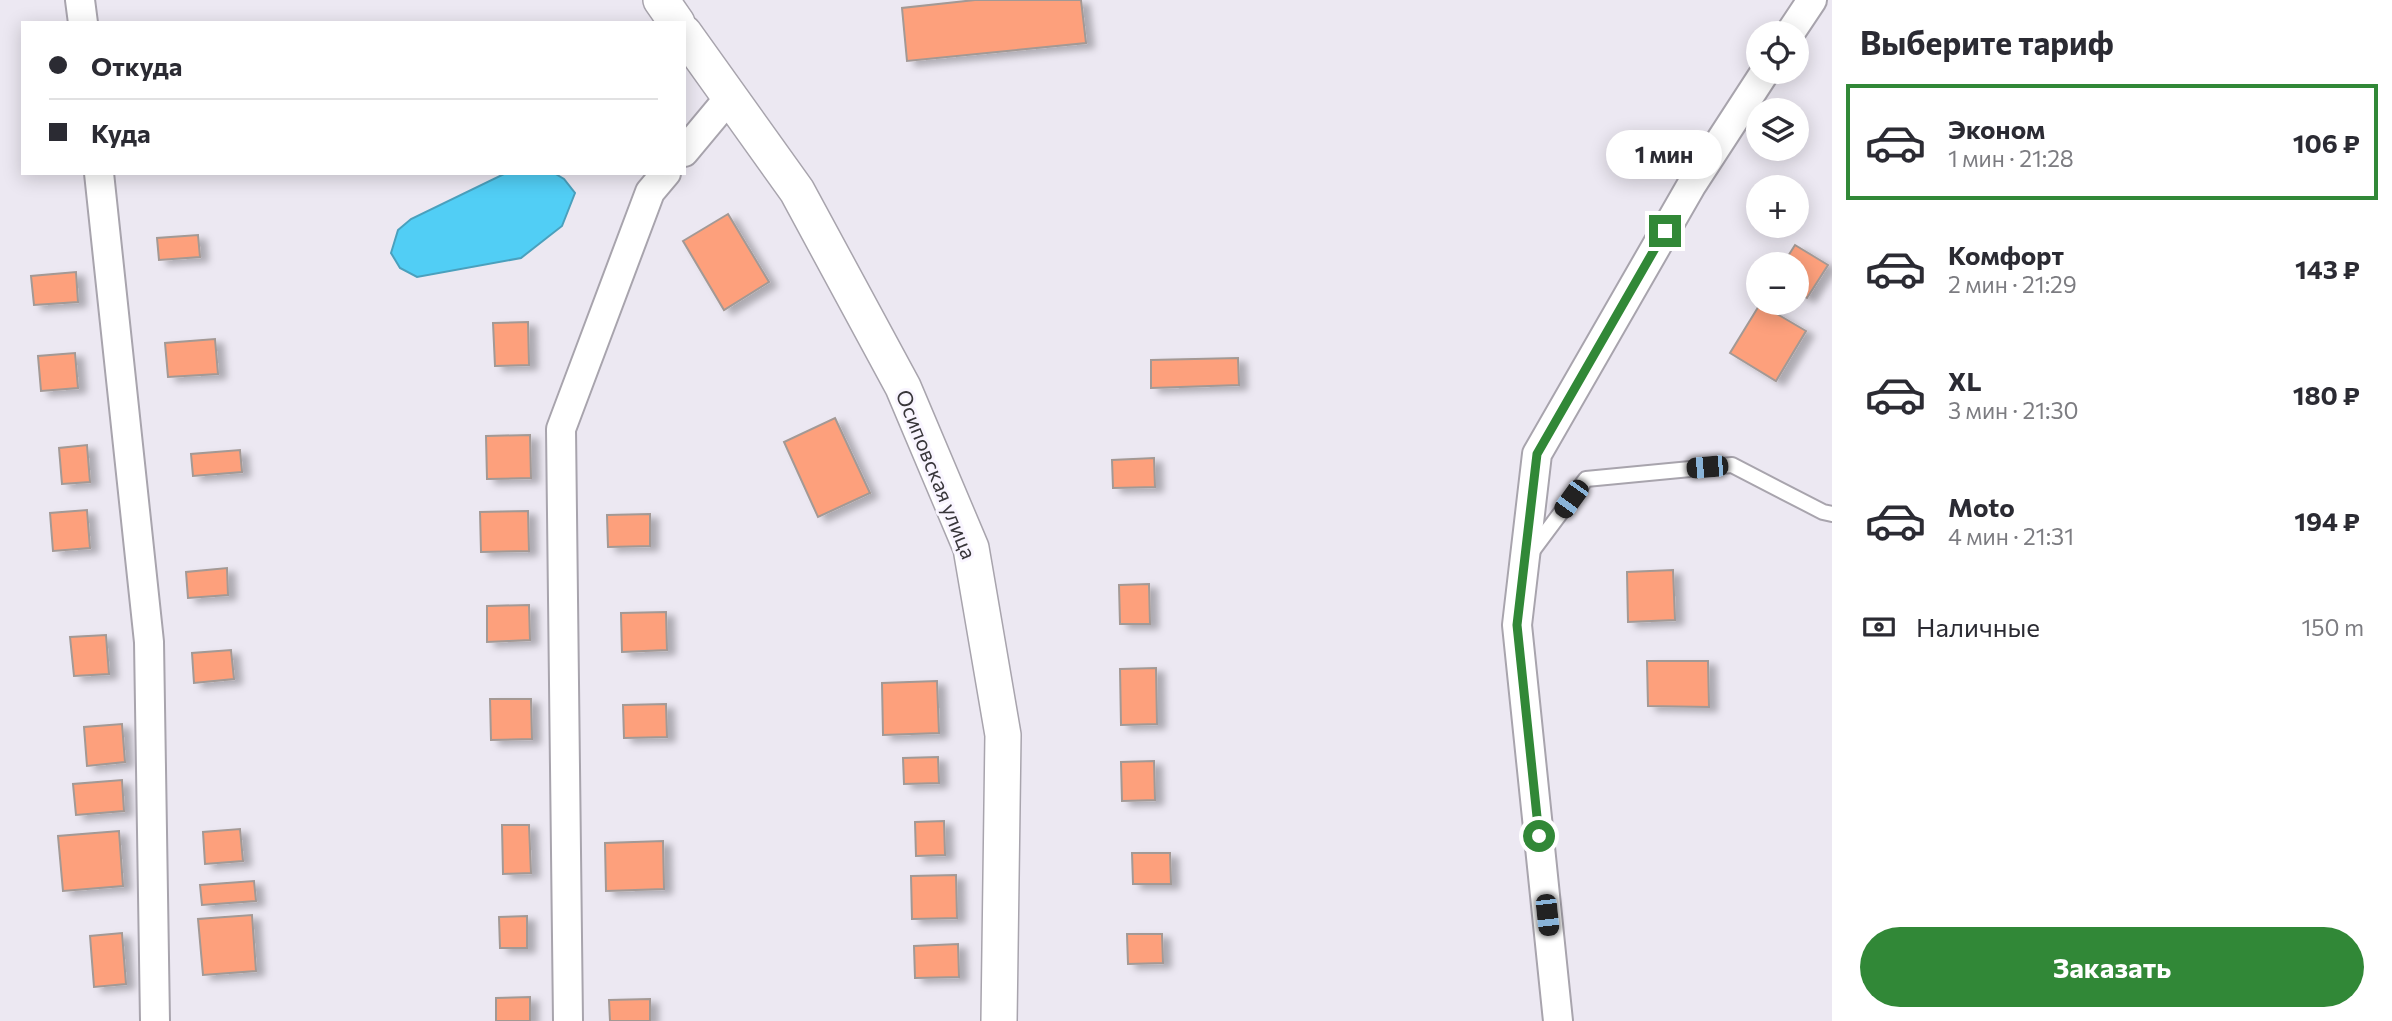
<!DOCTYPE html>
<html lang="ru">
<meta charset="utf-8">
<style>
body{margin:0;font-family:Commissioner,sans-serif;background:#f2f2f3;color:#2b2b33;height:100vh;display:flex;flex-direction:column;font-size:26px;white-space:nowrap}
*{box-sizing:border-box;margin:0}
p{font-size:23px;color:#7c7c81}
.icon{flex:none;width:38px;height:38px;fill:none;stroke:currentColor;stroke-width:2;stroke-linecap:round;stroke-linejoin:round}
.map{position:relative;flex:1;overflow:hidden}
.sheet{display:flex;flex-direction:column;background:#fff;width:560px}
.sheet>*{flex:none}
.guide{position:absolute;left:21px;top:21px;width:665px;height:154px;border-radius:0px;box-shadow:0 4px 18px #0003;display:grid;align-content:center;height:154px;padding:0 28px;background:#fff}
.controls{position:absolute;left:1746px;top:21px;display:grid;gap:14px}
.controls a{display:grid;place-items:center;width:63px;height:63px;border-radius:50%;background:#fff;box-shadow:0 4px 18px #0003;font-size:35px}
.end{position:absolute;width:32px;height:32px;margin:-16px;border:9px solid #318837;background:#fff;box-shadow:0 0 0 4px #fff}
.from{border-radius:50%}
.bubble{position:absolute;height:49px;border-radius:24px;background:#fff;box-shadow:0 4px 18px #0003;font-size:23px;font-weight:700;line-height:49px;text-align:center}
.car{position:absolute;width:21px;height:42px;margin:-21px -10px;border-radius:9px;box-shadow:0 0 5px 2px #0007;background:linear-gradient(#222 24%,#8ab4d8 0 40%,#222 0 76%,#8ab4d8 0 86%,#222 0)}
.guide b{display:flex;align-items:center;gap:24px;height:66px;font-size:26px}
.guide b+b{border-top:2px solid #e1e1e2}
.guide i{width:18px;height:18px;background:#2b2b33}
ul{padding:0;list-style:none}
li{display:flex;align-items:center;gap:21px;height:116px;margin:0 14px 10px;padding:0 14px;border:4px solid transparent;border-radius:0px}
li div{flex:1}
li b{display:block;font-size:26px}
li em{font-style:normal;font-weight:700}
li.on{border-color:#318837}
li>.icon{width:63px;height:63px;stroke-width:1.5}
h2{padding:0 28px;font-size:32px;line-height:84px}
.pay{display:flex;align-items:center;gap:18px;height:77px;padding:0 28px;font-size:26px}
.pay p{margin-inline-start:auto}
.primary-button{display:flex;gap:14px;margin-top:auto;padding:14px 28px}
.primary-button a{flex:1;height:80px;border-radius:42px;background:#318837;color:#fff;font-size:28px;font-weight:700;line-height:80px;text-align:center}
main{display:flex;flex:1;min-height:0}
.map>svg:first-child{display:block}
.water{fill:#51cef5;stroke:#4aa0bd;stroke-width:2}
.building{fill:#fda07b;stroke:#a39995;stroke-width:2;filter:url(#shadow)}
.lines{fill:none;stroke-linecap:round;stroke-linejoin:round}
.service-casing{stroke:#a8a4ad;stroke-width:18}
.minor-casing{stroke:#a8a4ad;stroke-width:32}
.tertiary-casing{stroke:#a8a4ad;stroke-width:38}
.service{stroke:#fff;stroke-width:14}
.minor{stroke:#fff;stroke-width:28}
.tertiary{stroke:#fff;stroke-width:35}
.route{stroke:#318837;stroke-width:9}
.labels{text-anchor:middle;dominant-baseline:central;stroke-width:6;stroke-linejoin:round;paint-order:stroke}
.street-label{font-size:21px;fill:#38363a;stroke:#f9f5ff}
</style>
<main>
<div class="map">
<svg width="1832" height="1021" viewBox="0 0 1832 1021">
<defs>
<filter id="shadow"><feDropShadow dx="8" dy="4.5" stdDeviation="3.5" flood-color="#0004"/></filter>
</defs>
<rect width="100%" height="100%" fill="#ece8f2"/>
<path class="water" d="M506,173H554L564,179L575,193L562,226L521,258L417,277L400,268L391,253L398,230L411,219Z"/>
<g class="building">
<path d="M975,0H1081L1086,43L907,61L902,8Z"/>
<path d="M728,214L769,282L724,310L683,241Z"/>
<path d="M198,235L200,257L159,260L157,238Z"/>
<path d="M1795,245L1828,265L1807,298L1797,292V264H1783Z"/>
<path d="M76,272L78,302L34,305L31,276Z"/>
<path d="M1760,304L1806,331L1776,381L1730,353Z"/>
<path d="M528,322L529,365L495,366L493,323Z"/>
<path d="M215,339L218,374L168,377L165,343Z"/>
<path d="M75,353L78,388L41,391L38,356Z"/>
<path d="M1238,358L1239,385L1151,388V360Z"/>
<path d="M835,418L870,493L818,517L784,442Z"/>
<path d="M530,435L531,478L487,479L486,436Z"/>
<path d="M87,445L90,482L62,484L59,448Z"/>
<path d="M240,450L242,472L193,476L191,454Z"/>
<path d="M1154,458L1155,487L1113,488L1112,460Z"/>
<path d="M87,510L90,548L53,551L50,513Z"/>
<path d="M528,511L529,551L481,552L480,512Z"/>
<path d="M650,514V546L608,547L607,515Z"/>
<path d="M227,568L228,595L188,598L186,572Z"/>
<path d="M1673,570L1675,620L1628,622L1627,572Z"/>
<path d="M1149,584L1150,624H1120L1119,585Z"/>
<path d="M529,605L530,640L487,642V606Z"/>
<path d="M666,612L667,650L622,652L621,613Z"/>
<path d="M106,635L109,674L74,676L70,637Z"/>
<path d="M231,650L234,679L194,683L192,653Z"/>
<path d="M1647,661H1708L1709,707L1648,706Z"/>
<path d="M1156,668L1157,724L1121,725L1120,669Z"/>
<path d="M937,681L939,733L883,735L882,683Z"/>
<path d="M490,699H531L532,739L491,740Z"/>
<path d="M666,704L667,737L624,738L623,705Z"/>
<path d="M122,724L125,762L87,766L84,727Z"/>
<path d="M938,757L939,783L904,784L903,758Z"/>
<path d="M1154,761L1155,800L1122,801L1121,762Z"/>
<path d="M122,780L124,811L76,815L73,784Z"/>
<path d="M944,821L945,855L916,856L915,822Z"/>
<path d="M502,825H529L531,873L503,874Z"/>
<path d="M240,829L243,861L205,864L203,832Z"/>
<path d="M119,831L123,886L63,891L58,836Z"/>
<path d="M663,841L664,889L606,891L605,843Z"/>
<path d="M1132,853H1170L1171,884H1133Z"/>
<path d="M956,875L957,918L912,919L911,876Z"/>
<path d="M254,881L256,901L202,905L200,885Z"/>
<path d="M252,915L256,971L203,975L198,919Z"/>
<path d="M527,916V948H500L499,917Z"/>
<path d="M122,933L126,984L94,987L90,936Z"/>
<path d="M1127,934H1162L1163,963L1128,964Z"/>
<path d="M958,944L959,977L915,978L914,946Z"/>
<path d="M530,997V1021H496V998Z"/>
<path d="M650,999V1021H610L609,1000Z"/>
</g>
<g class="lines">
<defs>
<path id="service" d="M1530,554L1586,479L1732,465L1823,512L1832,514"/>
<g id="minor">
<path d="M80,0L83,23"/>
<path d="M1790,33L1812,0"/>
<path d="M684,152L729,98"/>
<path d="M99,173L149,642L155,1021"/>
<path d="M568,1021L561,429L650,192L666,173"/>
<path d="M1558,1021L1517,625L1537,454L1691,186L1765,72"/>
</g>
<g id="tertiary">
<path d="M661,0L677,23"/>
<path d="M684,33L797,191L903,387L971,548L1003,735L999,1021"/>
</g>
</defs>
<use href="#service" class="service-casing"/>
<use href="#minor" class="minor-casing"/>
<use href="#tertiary" class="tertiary-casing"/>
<use href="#service" class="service"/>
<use href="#minor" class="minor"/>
<use href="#tertiary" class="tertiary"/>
</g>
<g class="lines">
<path class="route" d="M1539,836L1517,625L1537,454L1665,231"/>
</g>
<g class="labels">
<g class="street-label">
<text transform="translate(937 474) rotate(68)">Осиповская улица</text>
</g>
</g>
</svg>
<div class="controls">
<a><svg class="icon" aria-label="locate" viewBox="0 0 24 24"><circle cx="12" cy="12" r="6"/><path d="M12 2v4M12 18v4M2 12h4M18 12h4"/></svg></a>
<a><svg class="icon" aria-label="layers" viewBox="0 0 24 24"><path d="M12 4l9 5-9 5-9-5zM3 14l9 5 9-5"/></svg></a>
<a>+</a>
<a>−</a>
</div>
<i class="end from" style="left:1539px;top:836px"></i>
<i class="end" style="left:1665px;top:231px"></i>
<div class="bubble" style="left:1606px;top:130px;width:116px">1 мин</div>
<i class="car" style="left:1707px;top:467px;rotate:265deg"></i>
<i class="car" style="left:1571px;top:499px;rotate:216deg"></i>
<i class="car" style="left:1547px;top:915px;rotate:174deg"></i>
<div class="guide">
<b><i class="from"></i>Откуда</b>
<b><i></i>Куда</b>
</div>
</div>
<section class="sheet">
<h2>Выберите тариф</h2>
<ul>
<li class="on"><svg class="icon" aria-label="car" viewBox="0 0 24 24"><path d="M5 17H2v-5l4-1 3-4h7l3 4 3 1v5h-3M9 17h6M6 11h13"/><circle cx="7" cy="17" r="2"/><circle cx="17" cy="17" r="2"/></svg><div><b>Эконом</b><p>1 мин · 21:28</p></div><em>106 ₽</em></li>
<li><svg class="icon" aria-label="car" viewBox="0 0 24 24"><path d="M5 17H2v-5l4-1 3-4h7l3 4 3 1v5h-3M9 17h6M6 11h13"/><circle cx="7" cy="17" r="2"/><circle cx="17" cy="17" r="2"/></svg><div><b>Комфорт</b><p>2 мин · 21:29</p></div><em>143 ₽</em></li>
<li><svg class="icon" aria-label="car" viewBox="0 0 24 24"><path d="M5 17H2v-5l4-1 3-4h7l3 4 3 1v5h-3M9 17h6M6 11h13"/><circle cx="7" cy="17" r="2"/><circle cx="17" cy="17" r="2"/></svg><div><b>XL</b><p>3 мин · 21:30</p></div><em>180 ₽</em></li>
<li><svg class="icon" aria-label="car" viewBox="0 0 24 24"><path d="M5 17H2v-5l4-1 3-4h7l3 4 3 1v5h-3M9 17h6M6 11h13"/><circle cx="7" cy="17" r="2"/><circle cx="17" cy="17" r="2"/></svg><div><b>Moto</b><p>4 мин · 21:31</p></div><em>194 ₽</em></li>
</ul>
<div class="pay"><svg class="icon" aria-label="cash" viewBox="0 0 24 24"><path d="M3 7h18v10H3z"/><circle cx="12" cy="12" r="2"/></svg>Наличные<p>150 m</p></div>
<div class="primary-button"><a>Заказать</a></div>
</section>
</main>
